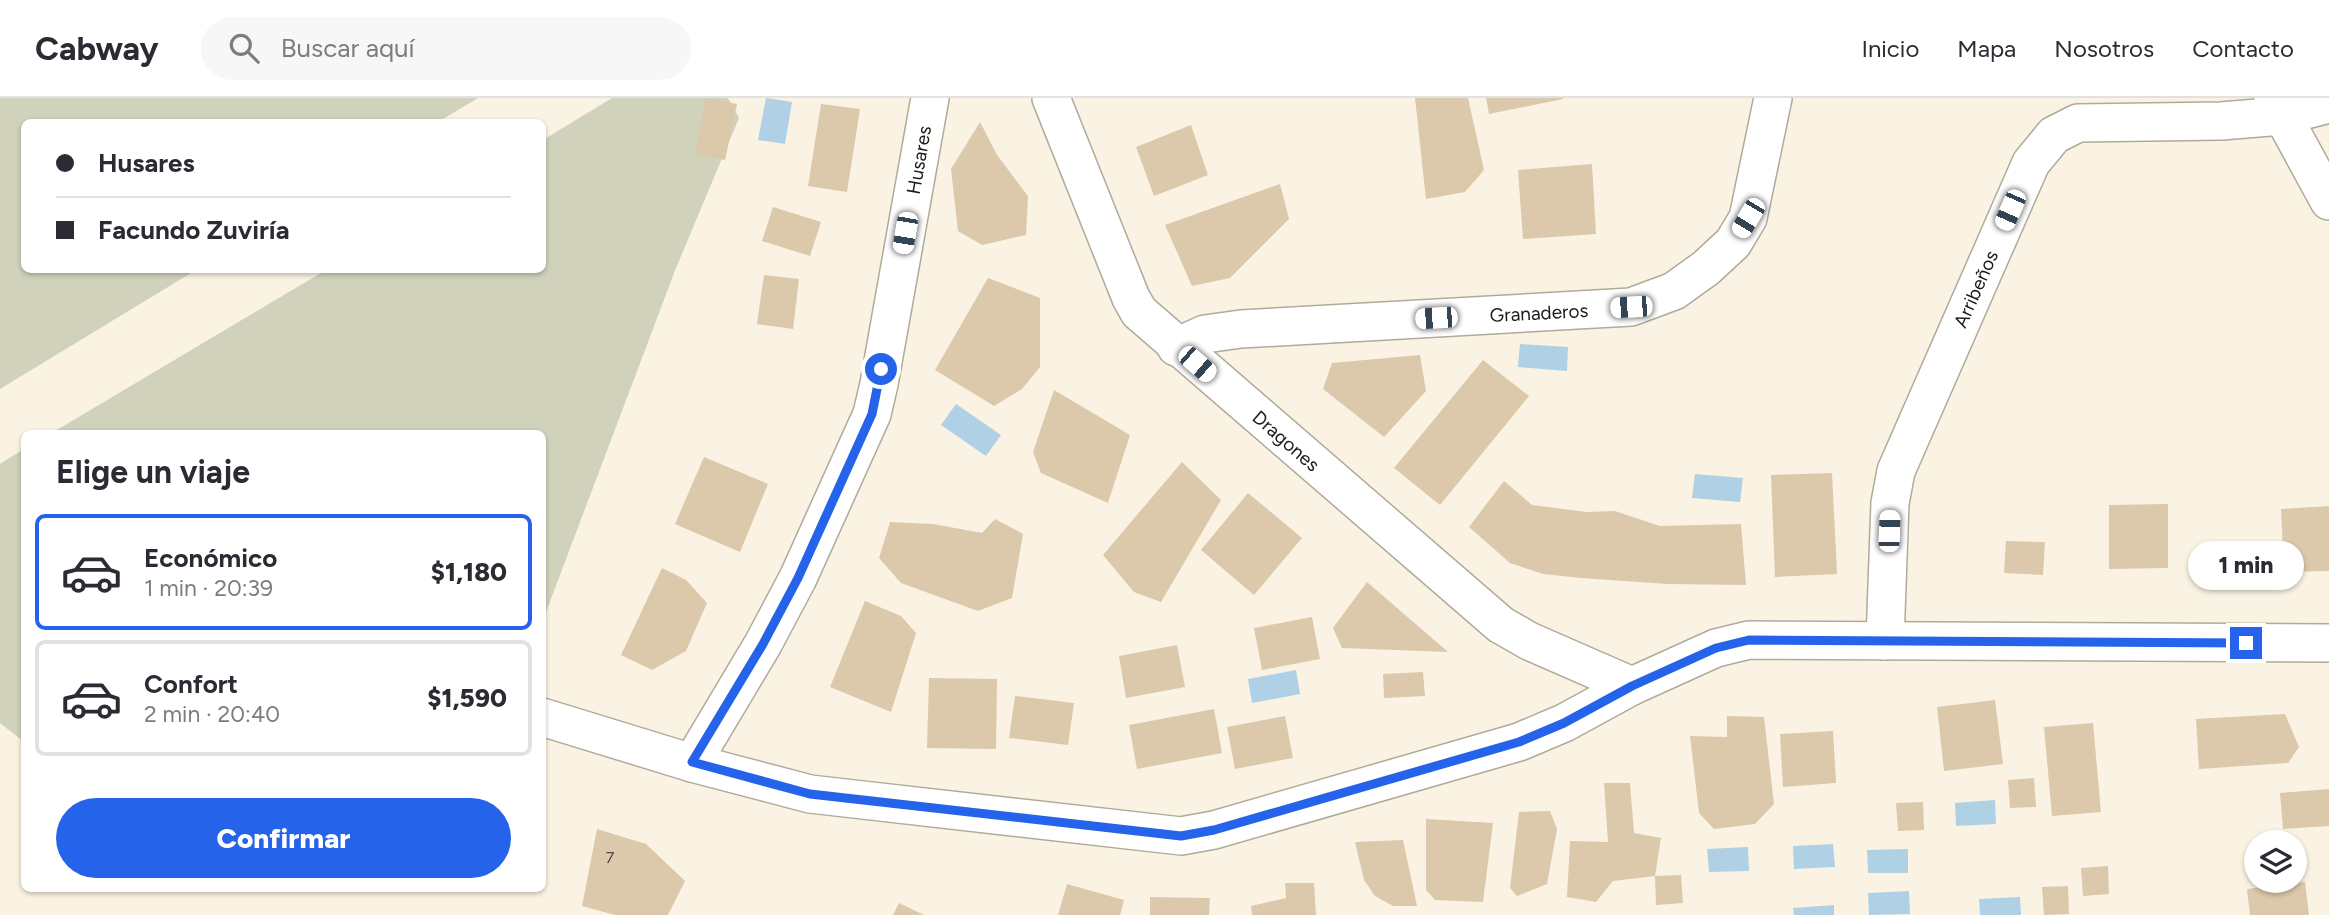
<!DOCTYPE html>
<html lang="es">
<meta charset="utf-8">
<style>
body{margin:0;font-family:Figtree,sans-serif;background:#f7f7f7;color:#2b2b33;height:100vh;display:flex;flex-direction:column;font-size:26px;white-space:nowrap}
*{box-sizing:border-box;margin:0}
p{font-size:23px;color:#7c7c81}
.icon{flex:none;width:38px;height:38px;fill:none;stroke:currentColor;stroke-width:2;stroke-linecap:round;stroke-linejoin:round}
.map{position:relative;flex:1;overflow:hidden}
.sheet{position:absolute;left:21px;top:332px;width:525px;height:462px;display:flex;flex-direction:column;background:#fff;border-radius:10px;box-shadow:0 2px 5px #0004}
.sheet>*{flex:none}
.banner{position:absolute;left:21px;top:21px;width:525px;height:154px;border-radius:10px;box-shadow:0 2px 5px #0004;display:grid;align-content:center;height:154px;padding:0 35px;background:#fff}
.buttons{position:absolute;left:2244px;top:732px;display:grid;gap:14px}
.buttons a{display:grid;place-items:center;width:63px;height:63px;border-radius:50%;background:#fff;box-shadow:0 2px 5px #0004;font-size:35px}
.end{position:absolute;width:32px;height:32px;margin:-16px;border:9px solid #2563eb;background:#fff;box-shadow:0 0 0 4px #fff}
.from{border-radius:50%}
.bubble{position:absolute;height:49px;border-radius:24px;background:#fff;box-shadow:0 2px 5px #0004;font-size:23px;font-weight:800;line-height:49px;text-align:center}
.car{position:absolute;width:21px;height:42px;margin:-21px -10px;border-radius:9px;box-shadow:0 0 5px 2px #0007;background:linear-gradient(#fff 24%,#345 0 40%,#fff 0 76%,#345 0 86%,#fff 0)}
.banner b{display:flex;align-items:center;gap:24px;height:66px;font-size:26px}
.banner b+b{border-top:2px solid #e1e1e2}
.banner i{width:18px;height:18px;background:#2b2b33}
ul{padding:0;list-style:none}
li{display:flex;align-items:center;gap:21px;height:116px;margin:0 14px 10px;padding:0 21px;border:4px solid #e1e1e2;border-radius:10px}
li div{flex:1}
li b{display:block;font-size:26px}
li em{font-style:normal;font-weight:800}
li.active{border-color:#2563eb}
li>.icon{width:63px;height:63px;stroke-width:1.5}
h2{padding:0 35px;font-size:32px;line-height:84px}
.primary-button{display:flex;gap:14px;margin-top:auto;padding:14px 35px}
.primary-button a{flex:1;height:80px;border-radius:42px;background:#2563eb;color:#fff;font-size:28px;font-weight:800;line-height:80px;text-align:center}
header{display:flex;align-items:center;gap:42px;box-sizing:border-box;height:98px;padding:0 35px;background:#fff;border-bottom:2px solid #e1e1e2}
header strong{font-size:33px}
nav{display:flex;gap:38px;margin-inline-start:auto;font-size:24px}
.search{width:490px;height:63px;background:#f7f7f7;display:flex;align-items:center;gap:18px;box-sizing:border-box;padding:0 24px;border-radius:38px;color:#7c7c81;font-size:26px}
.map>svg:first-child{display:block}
.green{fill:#d0d2bc}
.water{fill:#afd0e5}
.building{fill:#dcc8ab}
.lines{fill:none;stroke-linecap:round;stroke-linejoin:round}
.street-casing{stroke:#b0aa9a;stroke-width:40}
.street{stroke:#fff;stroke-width:37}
.route{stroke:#2563eb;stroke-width:9}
.labels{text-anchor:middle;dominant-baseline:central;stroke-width:5;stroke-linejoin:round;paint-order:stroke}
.number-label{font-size:16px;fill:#4d463a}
.street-label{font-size:19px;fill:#1d1b15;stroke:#fff}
</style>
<header>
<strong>Cabway</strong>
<div class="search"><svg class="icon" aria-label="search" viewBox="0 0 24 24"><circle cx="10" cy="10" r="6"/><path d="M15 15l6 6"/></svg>Buscar aquí</div>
<nav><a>Inicio</a><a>Mapa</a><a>Nosotros</a><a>Contacto</a></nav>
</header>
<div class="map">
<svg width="2329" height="817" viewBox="0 0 2329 817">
<rect width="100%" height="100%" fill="#faf3e3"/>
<g class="green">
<path d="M0,0H478L438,24H24V172H196L0,291Z"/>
<path d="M612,0H728L739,20L676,170L543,522L542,336H50L326,172H542L543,42Z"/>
<path d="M24,351V644L0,625V366Z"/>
</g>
<g class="water">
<path d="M766,0L792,4L785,46L758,42Z"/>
<path d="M1520,246L1568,249L1567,273L1518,269Z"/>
<path d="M956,306L1001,337L986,358L941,327Z"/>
<path d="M1695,376L1743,380L1740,404L1692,400Z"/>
<path d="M1296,572L1300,596L1252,605L1248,581Z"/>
<path d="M1995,702L1996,726L1956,728L1955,705Z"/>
<path d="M1833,746L1835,769L1794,771L1793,748Z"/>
<path d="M1748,749L1749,773L1709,774L1707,751Z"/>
<path d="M1908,751V775H1868L1867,752Z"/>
<path d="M1909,793L1910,816L1869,817L1868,795Z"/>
<path d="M2020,799L2021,817H1980L1979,801Z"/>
<path d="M1834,807V817H1794L1793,810Z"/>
</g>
<g class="building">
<path d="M706,0L737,6L725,62L695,56Z"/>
<path d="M1415,0H1468L1484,72L1465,94L1426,101Z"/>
<path d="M1486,0H1563V1L1489,16Z"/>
<path d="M821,6L860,11L847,94L808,88Z"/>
<path d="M980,24L997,57L1028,98L1026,137L982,147L958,133L951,71Z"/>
<path d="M1191,27L1208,77L1154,98L1136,49Z"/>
<path d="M1592,66L1596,136L1523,141L1518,72Z"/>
<path d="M1280,86L1289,121L1230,180L1192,188L1165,127Z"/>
<path d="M773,109L821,124L810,158L762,143Z"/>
<path d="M764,177L799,181L793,231L757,226Z"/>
<path d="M988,180L1040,200V269L1022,291L994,308L935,272Z"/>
<path d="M1420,257L1426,293L1384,339L1323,291L1332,265Z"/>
<path d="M1483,262L1529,298L1440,407L1394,370Z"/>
<path d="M1054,292L1130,337L1108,405L1041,375L1033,354Z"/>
<path d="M704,359L768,386L740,454L675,426Z"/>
<path d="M1182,364L1221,402L1161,504L1134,494L1103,457Z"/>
<path d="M1832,375L1837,476L1775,479L1771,377Z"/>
<path d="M1504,383L1532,407L1586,414L1615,413L1660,428L1741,426L1746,487L1668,486L1581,480L1543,476L1510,465L1469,429Z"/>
<path d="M1248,395L1302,440L1254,497L1201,452Z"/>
<path d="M2168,406V470L2109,471V407Z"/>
<path d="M2329,408V473L2284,474L2281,411Z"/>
<path d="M995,421L1023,436L1012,500L978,513L901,485L879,460L890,424L933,426L982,435Z"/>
<path d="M2006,443L2045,444L2043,477L2004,475Z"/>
<path d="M662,470L686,482L707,505L686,553L652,572L621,557Z"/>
<path d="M1367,484L1448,554L1342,550L1333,530Z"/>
<path d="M865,503L901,518L916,535L891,614L830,589Z"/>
<path d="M1312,519L1320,561L1262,572L1254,530Z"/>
<path d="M1177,547L1185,589L1126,600L1119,558Z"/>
<path d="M1423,574L1425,598L1384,600L1383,576Z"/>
<path d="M929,580L997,581L996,651L927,650Z"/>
<path d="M1015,598L1074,605L1068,647L1009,640Z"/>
<path d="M1995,602L2003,666L1944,673L1937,609Z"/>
<path d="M1214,611L1222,655L1137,671L1129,627Z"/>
<path d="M2285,616L2299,649L2288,665L2199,671L2196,621Z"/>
<path d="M1285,618L1293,660L1235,671L1227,629Z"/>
<path d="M1727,618L1764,619L1774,706L1755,726L1714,731L1699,715L1690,638L1727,639Z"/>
<path d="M2093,625L2101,714L2052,718L2044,629Z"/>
<path d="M1833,633L1836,685L1783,689L1780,636Z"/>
<path d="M2034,680L2036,709L2010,710L2008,682Z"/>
<path d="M1604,685H1630L1634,735L1661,740L1655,778L1613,783L1596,804L1567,799L1570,743L1608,744Z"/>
<path d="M2329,691V728L2283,731L2280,695Z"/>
<path d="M1923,704L1924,732L1898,733L1896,705Z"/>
<path d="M1550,713L1557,731L1547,786L1517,798L1510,790L1519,714Z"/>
<path d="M1426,721L1493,725L1483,804L1435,802L1426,792Z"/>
<path d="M597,731L646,746L685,783L668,817H615L582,808Z"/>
<path d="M1403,742L1417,808H1393L1375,798L1364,782L1355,744Z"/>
<path d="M2108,768L2109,796L2083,798L2081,770Z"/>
<path d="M1681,777L1683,805L1656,807L1655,778Z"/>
<path d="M2305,784L2309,817H2250L2247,791Z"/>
<path d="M1285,785H1314L1316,817H1252L1251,808L1286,800Z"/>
<path d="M1067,786L1124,802L1120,817H1058Z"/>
<path d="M2068,788L2069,816L2044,817L2042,789Z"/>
<path d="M1150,799L1210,800L1209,817H1150Z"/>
<path d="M899,805L924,817H893Z"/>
</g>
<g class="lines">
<defs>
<g id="street">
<path d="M1051,0L1131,200L1139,214L1501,527L1529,543L1632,588"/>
<path d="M2273,0L2329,103"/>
<path d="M1176,249L1205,236L1241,231L1631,209L1674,193L1706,170L1733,145L1748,120L1773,0"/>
<path d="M1885,543L1890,405L1896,373L2031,65L2054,37L2078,25L2221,23L2282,18L2329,6"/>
<path d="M542,619L692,665L810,696L1181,738L1214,732L1519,644L1564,625L1632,588L1716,550L1749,542L2329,545"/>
<path d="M692,665L763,546L798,480L872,316L879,286L930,0"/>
</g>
</defs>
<use href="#street" class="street-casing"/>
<use href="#street" class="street"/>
</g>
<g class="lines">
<path class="route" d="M881,271L872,316L798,480L763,546L692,664L810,696L1181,738L1214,732L1519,644L1564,625L1632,588L1716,550L1749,542L2246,545"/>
</g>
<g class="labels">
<g class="number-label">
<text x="610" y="759">7</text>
</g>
<g class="street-label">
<text transform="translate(919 62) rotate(-80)">Husares</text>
<text transform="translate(1976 191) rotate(-66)">Arribeños</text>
<text transform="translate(1539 215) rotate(-3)">Granaderos</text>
<text transform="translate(1286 343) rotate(41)">Dragones</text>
</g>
</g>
</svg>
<div class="buttons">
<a><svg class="icon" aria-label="layers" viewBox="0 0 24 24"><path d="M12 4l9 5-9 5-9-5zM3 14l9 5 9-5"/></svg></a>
</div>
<i class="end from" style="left:881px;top:271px"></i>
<i class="end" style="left:2246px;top:545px"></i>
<div class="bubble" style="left:2188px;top:443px;width:116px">1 min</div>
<i class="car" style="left:2010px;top:112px;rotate:204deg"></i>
<i class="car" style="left:1748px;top:120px;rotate:211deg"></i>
<i class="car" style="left:905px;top:135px;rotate:190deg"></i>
<i class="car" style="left:1631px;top:209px;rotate:267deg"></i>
<i class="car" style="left:1436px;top:220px;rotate:267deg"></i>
<i class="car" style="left:1197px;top:266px;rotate:131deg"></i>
<i class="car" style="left:1889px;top:433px;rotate:2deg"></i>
<div class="banner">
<b><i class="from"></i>Husares</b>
<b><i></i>Facundo Zuviría</b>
</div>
<section class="sheet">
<h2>Elige un viaje</h2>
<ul>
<li class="active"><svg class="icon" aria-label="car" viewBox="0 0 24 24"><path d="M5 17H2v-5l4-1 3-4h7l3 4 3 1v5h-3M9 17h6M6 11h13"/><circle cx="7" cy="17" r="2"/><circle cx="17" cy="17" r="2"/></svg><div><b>Económico</b><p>1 min · 20:39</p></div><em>$1,180</em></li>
<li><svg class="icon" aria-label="car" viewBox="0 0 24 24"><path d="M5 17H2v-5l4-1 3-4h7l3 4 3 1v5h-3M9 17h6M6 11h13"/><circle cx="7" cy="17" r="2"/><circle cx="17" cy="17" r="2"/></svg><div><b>Confort</b><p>2 min · 20:40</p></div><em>$1,590</em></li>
</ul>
<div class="primary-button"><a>Confirmar</a></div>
</section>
</div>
